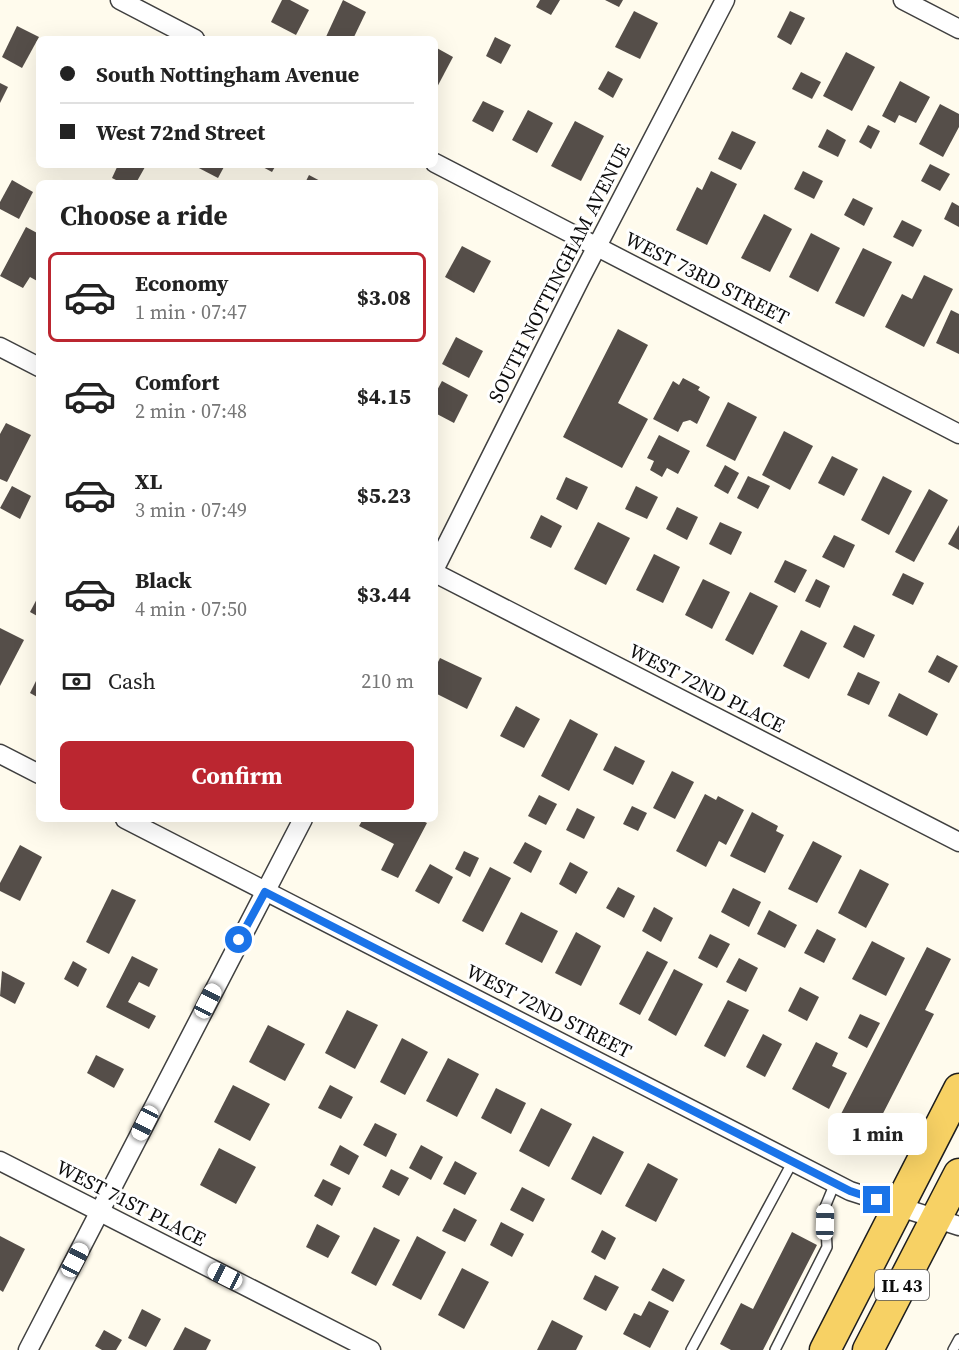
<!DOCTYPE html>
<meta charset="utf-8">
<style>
body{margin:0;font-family:"Source Serif 4",serif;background:#f2f2f2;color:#222;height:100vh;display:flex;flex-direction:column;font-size:22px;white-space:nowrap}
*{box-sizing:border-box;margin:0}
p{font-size:20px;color:#767676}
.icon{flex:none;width:33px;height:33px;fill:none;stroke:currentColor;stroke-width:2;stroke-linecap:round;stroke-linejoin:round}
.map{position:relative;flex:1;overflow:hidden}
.sheet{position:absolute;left:36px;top:180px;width:402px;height:642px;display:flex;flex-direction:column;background:#fff;border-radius:9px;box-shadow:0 6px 24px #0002}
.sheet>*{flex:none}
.top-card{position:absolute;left:36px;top:36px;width:402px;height:132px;border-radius:9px;box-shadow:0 6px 24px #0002;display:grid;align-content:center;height:132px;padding:0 24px;background:#fff}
.end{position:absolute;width:27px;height:27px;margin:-14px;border:8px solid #1a73e8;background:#fff;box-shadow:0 0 0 3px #fff}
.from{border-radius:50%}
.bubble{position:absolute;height:42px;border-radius:9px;background:#fff;box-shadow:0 6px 24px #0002;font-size:20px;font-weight:700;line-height:42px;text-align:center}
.car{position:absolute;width:18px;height:36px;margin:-18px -9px;border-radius:8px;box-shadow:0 0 4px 2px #0007;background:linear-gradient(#fff 24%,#345 0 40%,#fff 0 76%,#345 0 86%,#fff 0)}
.top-card b{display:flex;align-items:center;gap:21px;height:57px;font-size:22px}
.top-card b+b{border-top:2px solid #e0e0e0}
.top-card i{width:15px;height:15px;background:#222}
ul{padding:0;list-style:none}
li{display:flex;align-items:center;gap:18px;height:90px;margin:0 12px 9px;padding:0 12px;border:3px solid transparent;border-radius:9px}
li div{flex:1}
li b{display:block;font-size:22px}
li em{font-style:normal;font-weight:700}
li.on{border-color:#bb2630}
li>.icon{width:54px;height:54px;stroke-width:1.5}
h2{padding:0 24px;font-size:27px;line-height:72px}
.pay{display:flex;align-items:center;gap:15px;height:66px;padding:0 24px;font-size:22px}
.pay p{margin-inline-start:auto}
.button{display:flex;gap:12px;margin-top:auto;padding:12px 24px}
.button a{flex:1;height:69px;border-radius:9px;background:#bb2630;color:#fff;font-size:24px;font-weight:700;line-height:69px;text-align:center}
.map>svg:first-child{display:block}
.building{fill:#554e49}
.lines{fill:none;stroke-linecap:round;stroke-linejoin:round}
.lane-casing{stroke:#404040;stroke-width:12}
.street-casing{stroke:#404040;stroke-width:21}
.primary-casing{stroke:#1e1e1e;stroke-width:33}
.lane{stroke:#fff;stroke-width:9}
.street{stroke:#fff;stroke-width:18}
.primary{stroke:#f7d164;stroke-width:30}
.route{stroke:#1a73e8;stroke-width:8}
.labels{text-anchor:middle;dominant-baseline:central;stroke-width:6;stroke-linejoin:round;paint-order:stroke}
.shield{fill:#fff;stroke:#565656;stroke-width:1.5}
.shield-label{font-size:18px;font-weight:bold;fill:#0d0d0d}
.street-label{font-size:20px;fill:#0d0d0d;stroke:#fff}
</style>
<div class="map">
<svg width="959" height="1350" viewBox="0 0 959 1350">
<rect width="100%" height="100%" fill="#fffbed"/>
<g class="building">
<path d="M282,0H290L309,10L296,35L271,22Z"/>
<path d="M343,0L366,12L353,39H325Z"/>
<path d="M540,0H560L551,15L536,7Z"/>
<path d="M605,0H623L619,7Z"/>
<path d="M634,11L658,23L640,59L615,47Z"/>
<path d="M790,11L805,18L791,45L777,37Z"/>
<path d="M17,26L39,37L22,68L2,57Z"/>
<path d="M495,37L511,45L501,64L486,56Z"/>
<path d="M435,47L453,57L435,91Z"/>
<path d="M846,52L875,67L852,111L823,96Z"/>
<path d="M608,71L623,79L613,98L598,89Z"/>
<path d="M801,72L821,82L812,99L792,89Z"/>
<path d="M900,81L930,97L916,123L899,115L895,123L882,116Z"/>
<path d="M0,83L8,87L0,103Z"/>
<path d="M483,101L504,111L493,132L472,121Z"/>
<path d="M940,104L959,114V127L943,157L919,144Z"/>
<path d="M528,110L553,123L537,153L512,140Z"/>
<path d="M575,121L604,136L581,181L551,166Z"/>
<path d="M868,125L880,131L871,149L859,142Z"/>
<path d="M827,129L846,140L838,157L818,147Z"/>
<path d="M732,131L756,142L741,170L718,159Z"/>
<path d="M930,164L950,174L940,191L921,181Z"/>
<path d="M118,165H140L145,167L136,183H122L112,178Z"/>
<path d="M193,165H225L218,178Z"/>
<path d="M259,165H276L272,172Z"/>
<path d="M711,171L737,184L707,245L676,230L697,187L702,190Z"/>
<path d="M803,171L823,181L814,199L794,189Z"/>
<path d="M309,175L324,183H305Z"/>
<path d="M12,180L33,192L19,219L0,209V202Z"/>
<path d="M853,198L873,208L864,226L844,215Z"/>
<path d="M952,202L959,206V227L944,219Z"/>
<path d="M764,214L792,229L770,272L741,258Z"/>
<path d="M902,220L922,230L913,247L893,237Z"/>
<path d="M26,227L39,234V282L30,277L23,288L0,276Z"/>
<path d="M811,233L840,248L818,292L789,277Z"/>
<path d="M462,246L491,261L474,293L445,277Z"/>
<path d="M863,248L892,262L864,317L835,303Z"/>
<path d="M924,275L953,289L924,347L885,327L902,294L912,299Z"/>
<path d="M951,310L959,314V354L936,343Z"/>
<path d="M618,329L648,345L618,403L648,419L622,468L563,437Z"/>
<path d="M456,337L483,351L469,378L442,364Z"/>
<path d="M683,378L700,387L698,390L710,397L697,424L690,420L683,422L678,432L653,419L673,381L679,385Z"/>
<path d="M442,381L468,395L454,423L435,413V394Z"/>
<path d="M728,402L757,417L735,461L706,446Z"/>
<path d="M6,423L31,435L7,482L0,479V434Z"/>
<path d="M784,431L813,446L790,490L762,475Z"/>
<path d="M659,435L690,451L678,474L667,468L662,477L650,470L654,461L647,458Z"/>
<path d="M832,456L858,469L844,496L818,483Z"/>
<path d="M725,465L739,473L728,494L714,486Z"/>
<path d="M748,476L770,486L758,509L737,498Z"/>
<path d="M883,476L912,491L889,535L861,520Z"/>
<path d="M566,477L588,487L577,510L556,499Z"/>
<path d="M12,486L31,496L20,519L0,508Z"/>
<path d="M636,486L658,497L647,519L625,509Z"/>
<path d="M929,489L948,500L914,562L895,552Z"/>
<path d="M677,507L698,517L687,540L666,529Z"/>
<path d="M541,515L562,526L551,548L530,538Z"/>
<path d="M598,522L630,538L606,585L574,569Z"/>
<path d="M720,522L742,532L731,555L709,544Z"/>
<path d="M959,525V550L948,544Z"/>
<path d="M834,535L855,545L844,568L822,557Z"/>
<path d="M654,554L680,567L663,603L636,590Z"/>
<path d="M785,560L807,570L795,593L774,582Z"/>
<path d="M903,573L924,583L913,605L892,595Z"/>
<path d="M703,579L730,592L712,629L685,615Z"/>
<path d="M816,579L830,586L820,608L805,601Z"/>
<path d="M750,592L778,606L753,655L725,640Z"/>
<path d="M39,595V617L30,612Z"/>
<path d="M854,625L875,635L864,658L843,647Z"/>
<path d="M0,628L24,640L0,686Z"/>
<path d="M801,630L827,643L809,679L783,666Z"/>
<path d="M937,655L958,666L949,683L928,672Z"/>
<path d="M440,658L482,678L467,709L435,693V668Z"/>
<path d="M858,672L880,682L869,705L847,695Z"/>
<path d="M39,675V698L30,693Z"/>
<path d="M899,693L938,714L927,736L888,716Z"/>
<path d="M516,706L540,719L524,748L500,736Z"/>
<path d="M570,719L598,734L569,791L541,776Z"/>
<path d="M615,746L645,761L633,785L603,770Z"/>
<path d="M672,771L694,782L675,819L653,808Z"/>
<path d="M705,794L716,800L718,796L744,810L726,845L719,841L706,867L676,851Z"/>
<path d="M539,795L557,804L546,825L528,816Z"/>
<path d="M632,806L647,813L638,831L623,824Z"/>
<path d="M577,808L595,817L584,839L566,830Z"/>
<path d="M752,812L778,826L776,831L784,835L765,873L730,856Z"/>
<path d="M363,819H419L427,823L398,878L381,870L394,844L359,826Z"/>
<path d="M813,841L842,856L817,903L788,889Z"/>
<path d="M525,842L542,851L531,873L513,863Z"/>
<path d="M20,845L42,857L20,901L0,891V883Z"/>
<path d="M464,851L479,858L470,877L455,869Z"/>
<path d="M570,862L588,872L576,894L559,884Z"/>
<path d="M430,864L453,877L439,904L415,891Z"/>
<path d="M490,867L511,878L483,932L462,921Z"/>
<path d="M860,869L889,884L866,928L838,913Z"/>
<path d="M618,887L635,896L624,918L606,908Z"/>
<path d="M733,888L761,902L749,927L721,912Z"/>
<path d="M112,889L136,900L109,954L86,942Z"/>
<path d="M654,907L673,918L661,942L642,931Z"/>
<path d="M769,910L797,925L785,948L757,934Z"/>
<path d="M521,912L558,931L542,963L505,944Z"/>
<path d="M817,929L836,939L824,963L804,953Z"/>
<path d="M576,932L601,946L581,986L555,973Z"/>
<path d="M710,934L730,944L717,968L698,958Z"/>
<path d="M872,941L905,958L886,996L852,979Z"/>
<path d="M927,947L951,959L925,1010L934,1014L874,1131L841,1114Z"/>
<path d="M647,951L668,962L640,1015L619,1004Z"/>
<path d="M132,956L158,969L149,987L139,982L128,1002L156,1016L149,1029L106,1007Z"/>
<path d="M739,958L758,968L746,992L726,982Z"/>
<path d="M73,961L87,969L78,987L64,979Z"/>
<path d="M674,969L703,984L676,1036L648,1020Z"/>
<path d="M2,971L25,983L15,1004L0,996Z"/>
<path d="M800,987L819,997L807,1021L788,1011Z"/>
<path d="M728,1000L749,1010L725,1057L704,1046Z"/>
<path d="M347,1010L378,1025L355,1069L325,1053Z"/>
<path d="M860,1014L880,1023L867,1048L848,1038Z"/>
<path d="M268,1025L305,1044L285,1081L249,1062Z"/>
<path d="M763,1034L782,1044L765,1077L746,1067Z"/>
<path d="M402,1038L428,1052L405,1095L380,1082Z"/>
<path d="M816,1042L838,1053L832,1066L847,1073L829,1109L792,1089Z"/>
<path d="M96,1055L124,1069L114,1088L87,1073Z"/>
<path d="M448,1058L479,1074L457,1117L426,1101Z"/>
<path d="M233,1085L270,1104L250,1141L214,1122Z"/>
<path d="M330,1085L353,1097L341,1119L318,1108Z"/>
<path d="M496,1088L526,1103L511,1134L481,1118Z"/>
<path d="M541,1108L572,1124L549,1167L519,1151Z"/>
<path d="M375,1123L397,1134L386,1157L363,1145Z"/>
<path d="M593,1136L624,1152L601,1195L571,1179Z"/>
<path d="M340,1145L359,1156L349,1175L330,1165Z"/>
<path d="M421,1145L443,1157L431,1180L409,1168Z"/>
<path d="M219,1148L256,1167L236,1204L200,1185Z"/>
<path d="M455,1161L477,1173L465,1195L443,1184Z"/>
<path d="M648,1163L678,1179L656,1222L625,1206Z"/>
<path d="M391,1169L409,1178L399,1196L382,1187Z"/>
<path d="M323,1179L341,1188L332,1206L314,1196Z"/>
<path d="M522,1187L545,1199L533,1222L510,1210Z"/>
<path d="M454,1208L477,1220L465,1242L442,1231Z"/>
<path d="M501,1222L524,1234L512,1257L490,1245Z"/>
<path d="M317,1224L340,1236L328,1258L306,1247Z"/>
<path d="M374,1227L400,1240L376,1286L351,1273Z"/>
<path d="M602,1230L616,1238L605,1260L591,1252Z"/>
<path d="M792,1232L817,1245L763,1350H731L720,1344L741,1303L753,1309Z"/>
<path d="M0,1236L25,1249L3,1292L0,1290Z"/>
<path d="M417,1236L446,1252L421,1300L392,1285Z"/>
<path d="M462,1268L489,1282L464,1329L438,1315Z"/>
<path d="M663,1268L685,1280L673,1302L651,1290Z"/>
<path d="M595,1275L619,1287L606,1311L583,1299Z"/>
<path d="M649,1301L669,1311L650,1348L623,1334L634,1313L641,1316Z"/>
<path d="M142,1309L161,1319L146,1347L128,1338Z"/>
<path d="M552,1320L583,1336L576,1350H537Z"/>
<path d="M185,1327L211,1340L206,1350H173Z"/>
<path d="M104,1330L122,1340L116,1350H102L95,1346Z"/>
</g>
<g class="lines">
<defs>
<g id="lane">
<path d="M691,1350L793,1161"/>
<path d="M775,1350L827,1247L825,1207L835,1183"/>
<path d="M953,1350L959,1339"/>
</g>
<g id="street">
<path d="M120,0L195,39"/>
<path d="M903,0L959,29"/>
<path d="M435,163L959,434"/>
<path d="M0,347L39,367"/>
<path d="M435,568L580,279L725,0"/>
<path d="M435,573L959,842"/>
<path d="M0,754L39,774"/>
<path d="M125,819L850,1191L959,1226"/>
<path d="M0,1161L371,1350"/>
<path d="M28,1350L303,819"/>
</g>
<g id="primary">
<path d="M825,1350L959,1089"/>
<path d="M868,1350L959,1174"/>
</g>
</defs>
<use href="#lane" class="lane-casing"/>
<use href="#street" class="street-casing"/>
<use href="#primary" class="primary-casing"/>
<use href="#lane" class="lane"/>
<use href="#street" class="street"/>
<use href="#primary" class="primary"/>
</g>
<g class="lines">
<path class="route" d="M239,940L265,892L850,1191L877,1200"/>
</g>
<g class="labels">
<rect class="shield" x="875" y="1270" width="54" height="30" rx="4.5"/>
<g class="shield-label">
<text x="902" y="1285">IL 43</text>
</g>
<g class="street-label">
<text transform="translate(559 273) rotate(-63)">SOUTH NOTTINGHAM AVENUE</text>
<text transform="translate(707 278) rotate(27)">WEST 73RD STREET</text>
<text transform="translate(707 688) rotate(27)">WEST 72ND PLACE</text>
<text transform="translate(549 1011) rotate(27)">WEST 72ND STREET</text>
<text transform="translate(131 1203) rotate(27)">WEST 71ST PLACE</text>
</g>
</g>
</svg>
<i class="end from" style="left:239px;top:940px"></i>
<i class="end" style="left:877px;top:1200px"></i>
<div class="bubble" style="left:828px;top:1113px;width:99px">1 min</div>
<i class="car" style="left:208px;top:1001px;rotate:27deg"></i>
<i class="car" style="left:145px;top:1123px;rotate:207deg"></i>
<i class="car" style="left:825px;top:1222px;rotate:1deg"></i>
<i class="car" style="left:75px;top:1260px;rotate:28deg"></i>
<i class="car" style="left:225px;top:1276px;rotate:297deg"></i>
<div class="top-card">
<b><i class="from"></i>South Nottingham Avenue</b>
<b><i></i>West 72nd Street</b>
</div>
<section class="sheet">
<h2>Choose a ride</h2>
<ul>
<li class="on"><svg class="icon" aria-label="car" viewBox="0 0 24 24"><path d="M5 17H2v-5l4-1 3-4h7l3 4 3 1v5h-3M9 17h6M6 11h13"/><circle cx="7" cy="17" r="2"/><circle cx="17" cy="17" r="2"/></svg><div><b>Economy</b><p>1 min · 07:47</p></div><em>$3.08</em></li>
<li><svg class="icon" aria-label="car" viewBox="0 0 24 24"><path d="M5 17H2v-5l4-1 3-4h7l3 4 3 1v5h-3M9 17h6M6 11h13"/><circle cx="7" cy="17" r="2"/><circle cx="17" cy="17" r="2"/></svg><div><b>Comfort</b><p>2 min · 07:48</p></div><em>$4.15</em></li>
<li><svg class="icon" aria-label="car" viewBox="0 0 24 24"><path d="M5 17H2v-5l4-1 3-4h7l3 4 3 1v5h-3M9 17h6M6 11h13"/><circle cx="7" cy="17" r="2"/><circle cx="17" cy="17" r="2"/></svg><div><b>XL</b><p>3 min · 07:49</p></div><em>$5.23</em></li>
<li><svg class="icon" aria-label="car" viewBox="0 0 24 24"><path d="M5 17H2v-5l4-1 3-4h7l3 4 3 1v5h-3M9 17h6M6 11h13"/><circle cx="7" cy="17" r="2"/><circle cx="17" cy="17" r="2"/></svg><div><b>Black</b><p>4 min · 07:50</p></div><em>$3.44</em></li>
</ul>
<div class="pay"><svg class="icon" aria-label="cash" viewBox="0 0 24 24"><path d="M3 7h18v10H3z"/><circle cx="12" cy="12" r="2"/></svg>Cash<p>210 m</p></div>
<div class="button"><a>Confirm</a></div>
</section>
</div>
